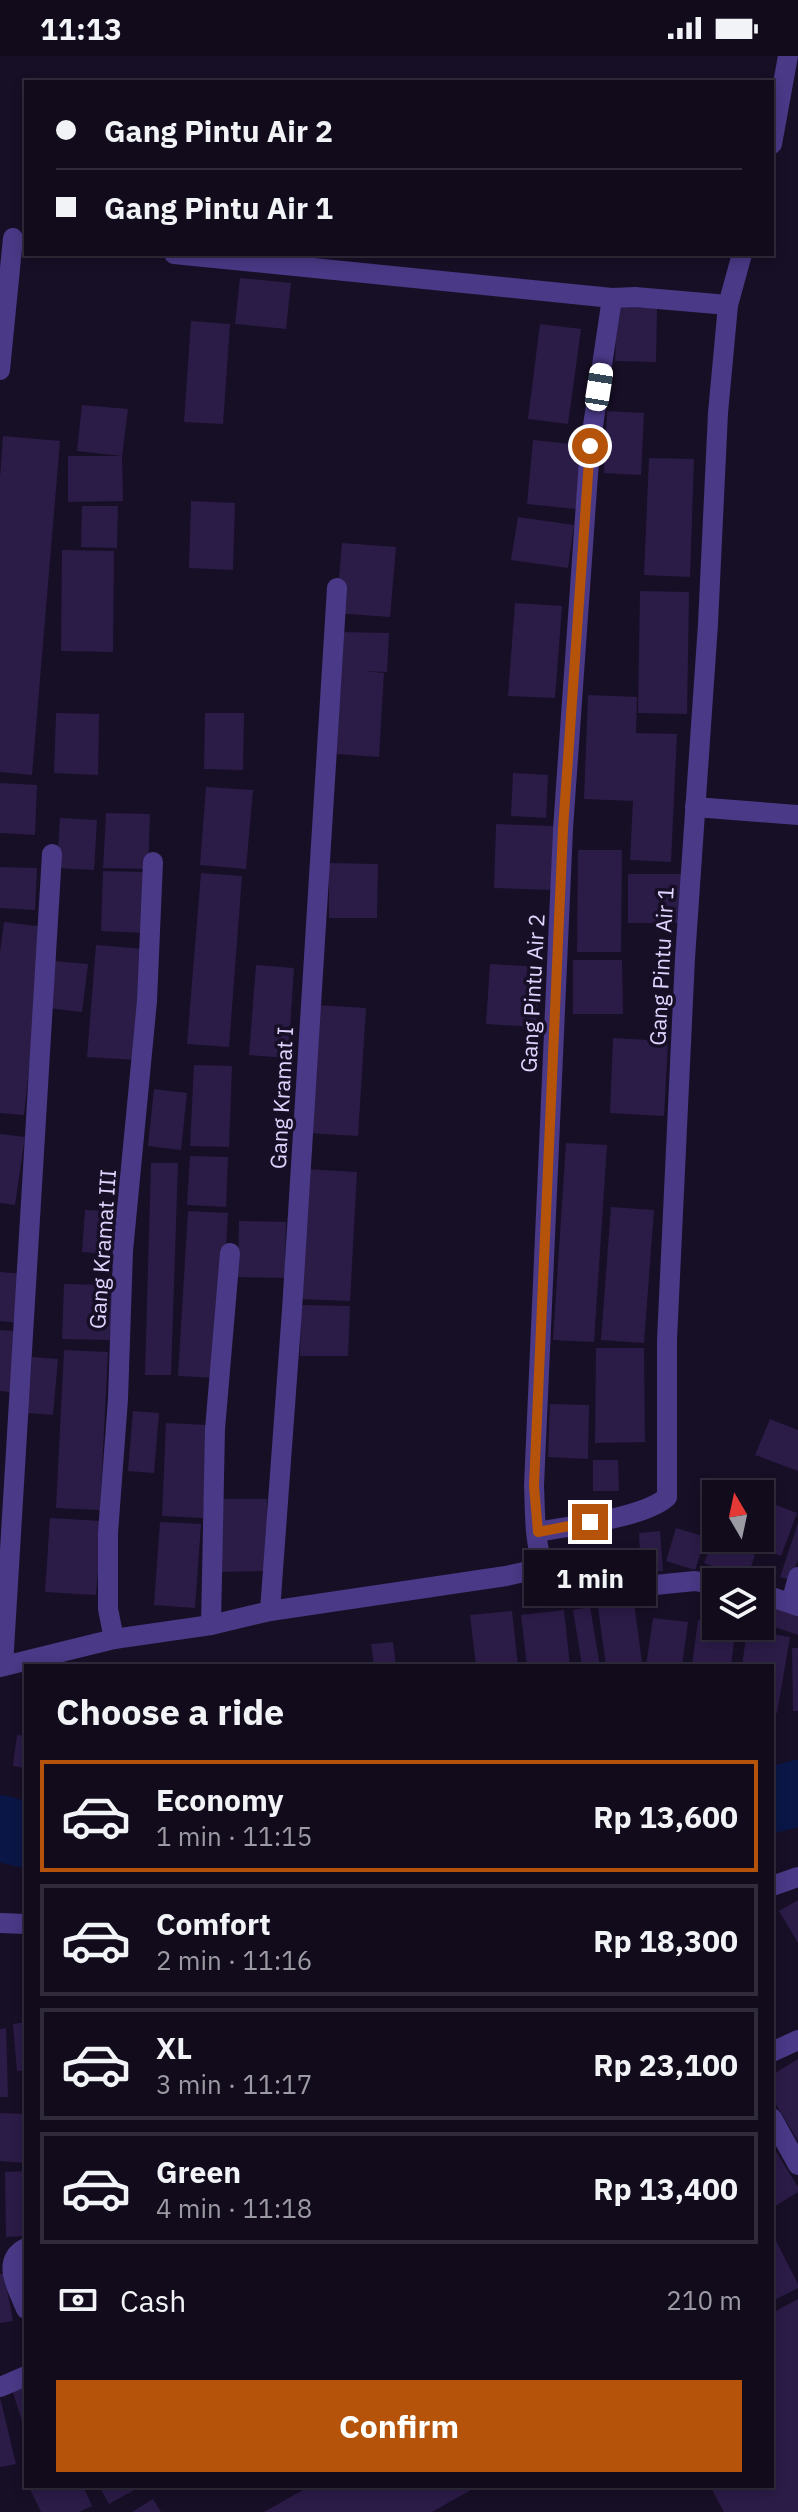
<!DOCTYPE html>
<meta charset="utf-8">
<style>
body{margin:0;font-family:"IBM Plex Sans",sans-serif;background:#1e1929;color:#f1f3f6;height:100vh;display:flex;flex-direction:column;font-size:30px;white-space:nowrap}
*{box-sizing:border-box;margin:0}
p{font-size:26px;color:#9c9ba3}
.icon{flex:none;width:44px;height:44px;fill:none;stroke:currentColor;stroke-width:2;stroke-linecap:round;stroke-linejoin:round}
.map{position:relative;flex:1;overflow:hidden}
.side{position:absolute;left:24px;top:1608px;width:750px;height:824px;display:flex;flex-direction:column;background:#110b1c;border-radius:0px;box-shadow:0 4px 12px #0003,0 0 0 2px #302b3b}
.side>*{flex:none}
.top-card{position:absolute;left:24px;top:24px;width:750px;height:176px;border-radius:0px;box-shadow:0 4px 12px #0003,0 0 0 2px #302b3b;display:grid;align-content:center;height:176px;padding:0 32px;background:#110b1c}
.needle{width:52px;rotate:351deg}
.fabs{position:absolute;left:702px;top:1424px;display:grid;gap:16px}
.fabs a{display:grid;place-items:center;width:72px;height:72px;border-radius:0px;background:#110b1c;box-shadow:0 4px 12px #0003,0 0 0 2px #302b3b;font-size:40px}
.end{position:absolute;width:36px;height:36px;margin:-18px;border:10px solid #b45309;background:#fff;box-shadow:0 0 0 4px #fff}
.from{border-radius:50%}
.bubble{position:absolute;height:56px;border-radius:0px;background:#110b1c;box-shadow:0 4px 12px #0003,0 0 0 2px #302b3b;font-size:26px;font-weight:700;line-height:56px;text-align:center}
.car{position:absolute;width:24px;height:48px;margin:-24px -12px;border-radius:10px;box-shadow:0 0 6px 2px #0007;background:linear-gradient(#fff 24%,#345 0 40%,#fff 0 76%,#345 0 86%,#fff 0)}
.top-card b{display:flex;align-items:center;gap:28px;height:76px;font-size:30px}
.top-card b+b{border-top:2px solid #302b3b}
.top-card i{width:20px;height:20px;background:#f1f3f6}
ul{padding:0;list-style:none}
li{display:flex;align-items:center;gap:24px;height:112px;margin:0 16px 12px;padding:0 16px;border:4px solid #302b3b;border-radius:0px}
li div{flex:1}
li b{display:block;font-size:30px}
li em{font-style:normal;font-weight:700}
li.current{border-color:#b45309}
li>.icon{width:72px;height:72px;stroke-width:1.5}
h2{padding:0 32px;font-size:36px;line-height:96px}
.pay{display:flex;align-items:center;gap:20px;height:88px;padding:0 32px;font-size:30px}
.pay p{margin-inline-start:auto}
.cta{display:flex;gap:16px;margin-top:auto;padding:16px 32px}
.cta a{flex:1;height:92px;border-radius:0px;background:#b45309;color:#fff;font-size:32px;font-weight:700;line-height:92px;text-align:center}
.status{display:flex;justify-content:space-between;align-items:center;height:56px;padding:0 40px;background:#110b1c;direction:ltr}
.status svg{height:22px;fill:currentColor}
.map>svg:first-child{display:block}
.lines{fill:none;stroke-linecap:round;stroke-linejoin:round}
.river{stroke:#0a1645;stroke-width:66}
.building{fill:#2b1b47}
.minor{stroke:#493986;stroke-width:20}
.route{stroke:#b45309;stroke-width:10}
.labels{text-anchor:middle;dominant-baseline:central;stroke-width:7;stroke-linejoin:round;paint-order:stroke}
.street-label{font-size:22px;fill:#e0d4ff;stroke:#170f26}
</style>
<div class="status"><b>11:13</b><svg viewBox="0 0 49 12"><path d="M0 12V9h3v3zM5 12V6h3v6zM10 12V3h3v9zM15 12V0h3v12zM26 1h20v11H26zM47 4h2v5h-2z"/></svg></div>
<div class="map">
<svg width="798" height="2456" viewBox="0 0 798 2456">
<rect width="100%" height="100%" fill="#170f26"/>
<g class="lines">
<g class="river">
<path d="M772,1744L798,1737"/>
<path d="M0,1772L26,1779"/>
</g>
</g>
<g class="building">
<path d="M240,222L291,227L286,273L235,268Z"/>
<path d="M617,250L657,252L656,306L615,305Z"/>
<path d="M191,265L230,268L223,368L184,366Z"/>
<path d="M540,268L581,273L568,368L528,363Z"/>
<path d="M82,349L128,353L122,400L123,445L68,446V400H122L77,395Z"/>
<path d="M607,355L644,357L641,419L604,417Z"/>
<path d="M3,380L60,385L32,719L0,716V422Z"/>
<path d="M533,384L582,389L576,453L527,448Z"/>
<path d="M649,402L694,403L690,521L644,519Z"/>
<path d="M191,445L235,447L233,514L189,512Z"/>
<path d="M82,450H118L117,492L81,491Z"/>
<path d="M518,461L574,469L568,512L511,504Z"/>
<path d="M342,487L396,491L390,561L336,557Z"/>
<path d="M62,494L114,495L113,596L61,595Z"/>
<path d="M640,535L689,536L687,658L638,657Z"/>
<path d="M515,547L562,550L555,642L508,640Z"/>
<path d="M339,576L389,577L387,616L364,615L384,617L379,701L337,698Z"/>
<path d="M588,639L637,641L636,677L677,678L671,806L630,804L633,745L584,743Z"/>
<path d="M56,657L99,658L98,719L54,717Z"/>
<path d="M205,657H244L243,714L204,713Z"/>
<path d="M513,717L548,719L546,762L511,760Z"/>
<path d="M0,727L37,729L35,779L0,777Z"/>
<path d="M206,731L253,734L246,813L200,809Z"/>
<path d="M106,757L150,758L148,813L103,812Z"/>
<path d="M60,762L97,764L94,814L57,812Z"/>
<path d="M496,768L553,770L551,834L494,832Z"/>
<path d="M578,794H622L621,896H577Z"/>
<path d="M329,807L378,808L377,862H329Z"/>
<path d="M0,811L37,812L35,854L0,852Z"/>
<path d="M103,815L147,816L146,877L101,875Z"/>
<path d="M201,817L242,820L229,991L187,988Z"/>
<rect x="628" y="818" width="53" height="49"/>
<path d="M4,866L45,871L24,1059L0,1057V896Z"/>
<path d="M96,889L145,893L136,1004L87,1001Z"/>
<path d="M573,904H622L623,958H573Z"/>
<path d="M54,905L88,908L82,956L48,952Z"/>
<path d="M490,908L540,911L536,971L486,968Z"/>
<path d="M256,909L294,912L288,1002L249,999Z"/>
<path d="M316,949L366,952L358,1080L308,1077Z"/>
<path d="M613,982L668,985L664,1060L610,1057Z"/>
<path d="M194,1009L232,1010L229,1091L190,1090Z"/>
<path d="M154,1033L187,1037L181,1094L148,1090Z"/>
<path d="M0,1078L25,1081L15,1149L0,1147Z"/>
<path d="M566,1087L607,1089L594,1286L553,1284Z"/>
<path d="M190,1100L228,1101L226,1151L187,1149Z"/>
<path d="M151,1107H178L171,1319H145Z"/>
<path d="M305,1113L357,1116L350,1245L299,1243Z"/>
<path d="M611,1151L654,1154L644,1287L601,1284Z"/>
<path d="M85,1154L123,1156L120,1199L82,1196Z"/>
<path d="M188,1155L228,1157L218,1322L178,1320Z"/>
<path d="M239,1165L286,1166L285,1222L238,1221Z"/>
<path d="M0,1216L22,1218L19,1267L0,1265Z"/>
<path d="M64,1228L112,1229L111,1284L62,1283Z"/>
<path d="M301,1249L350,1250L348,1300H300Z"/>
<path d="M0,1274L15,1275L10,1336L0,1335Z"/>
<path d="M596,1292H644L645,1386L595,1387Z"/>
<path d="M64,1294L108,1296L100,1454L56,1452Z"/>
<path d="M32,1301L58,1303L53,1359L28,1357Z"/>
<path d="M550,1348L589,1349L588,1403L548,1401Z"/>
<path d="M133,1355L159,1357L154,1417L128,1415Z"/>
<path d="M770,1363L798,1374V1415L755,1399Z"/>
<path d="M166,1367L208,1369L203,1462L162,1460Z"/>
<path d="M593,1404H618L619,1435H593Z"/>
<path d="M216,1443H267V1515L216,1516Z"/>
<path d="M760,1443L797,1457L781,1500L734,1482H760Z"/>
<path d="M50,1462L102,1465L96,1539L45,1536Z"/>
<path d="M160,1466L201,1468L195,1552L154,1549Z"/>
<path d="M798,1467V1504L791,1524L780,1521Z"/>
<path d="M676,1472L706,1481L695,1514L666,1505Z"/>
<path d="M660,1475L663,1515L641,1517L639,1477Z"/>
<path d="M713,1484L755,1499L747,1522L704,1507Z"/>
<path d="M764,1540L798,1551V1579L760,1566V1552Z"/>
<path d="M634,1546L642,1607L606,1610L598,1551Z"/>
<path d="M590,1551L600,1610H582L573,1554Z"/>
<path d="M564,1554L570,1609L527,1610L521,1559Z"/>
<path d="M512,1555L518,1610H476L470,1559Z"/>
<path d="M653,1562L688,1566L682,1610H646Z"/>
<path d="M698,1564L716,1566V1570H736L731,1610H692Z"/>
<path d="M747,1574L790,1581L777,1657L772,1656V1610H742Z"/>
<path d="M393,1586L396,1610H374L371,1588Z"/>
<path d="M792,1592H798V1655H793Z"/>
<path d="M17,1679L26,1680V1712L13,1710Z"/>
<path d="M798,1844V1887L779,1855Z"/>
<path d="M26,1966V2014L17,2015L13,1968Z"/>
<path d="M6,1972L8,2041H0V1973Z"/>
<path d="M798,2003V2085L772,2042V2019Z"/>
<path d="M0,2057L26,2058V2107L0,2105Z"/>
<path d="M772,2089L798,2131V2136L772,2152Z"/>
<path d="M26,2115V2180L6,2181L5,2116Z"/>
<path d="M772,2177L798,2228V2232L772,2245Z"/>
<path d="M0,2218H4L13,2265L0,2267Z"/>
<path d="M798,2243V2456H724L710,2430H772V2257Z"/>
<path d="M26,2328V2375H25L12,2333Z"/>
<path d="M0,2341L16,2408L0,2411Z"/>
<path d="M32,2430H83L92,2450L79,2456H41L29,2431Z"/>
<path d="M99,2430H137L138,2432L109,2448Z"/>
<path d="M310,2430H478L432,2456H264Z"/>
<path d="M153,2443L161,2456H132Z"/>
</g>
<g class="lines">
<g class="minor">
<path d="M772,88L788,0"/>
<path d="M174,198L612,242L635,241L728,249"/>
<path d="M612,242L590,390L563,773L534,1430C536,1465 531,1529 574,1537L695,1525L716,1529"/>
<path d="M0,314L13,182"/>
<path d="M695,751L798,759"/>
<path d="M538,1476C569,1470 644,1462 667,1441V1284L685,902L708,568L718,357L728,249L742,198"/>
<path d="M760,1537L798,1550"/>
<path d="M791,1547L798,1521"/>
<path d="M270,1555L292,1254L337,532"/>
<path d="M211,1569L215,1373L230,1197"/>
<path d="M114,1583L108,1553V1477L118,1343L123,1195L147,945L153,806"/>
<path d="M3,1610L52,798"/>
<path d="M0,1611L114,1583L211,1569L270,1555L506,1520L542,1512"/>
<path d="M772,1830L798,1821"/>
<path d="M0,1867L26,1868"/>
<path d="M772,1996L798,1984"/>
<path d="M772,2062L798,2109"/>
<path d="M26,2192C0,2205 18,2233 26,2253"/>
<path d="M0,2331L26,2320"/>
</g>
</g>
<g class="lines">
<path class="route" d="M590,390L563,773L534,1430L538,1476L590,1466"/>
</g>
<g class="labels">
<g class="street-label">
<text transform="translate(661 910) rotate(-87)">Gang Pintu Air 1</text>
<text transform="translate(532 937) rotate(-87)">Gang Pintu Air 2</text>
<text transform="translate(281 1042) rotate(-87)">Gang Kramat I</text>
<text transform="translate(102 1193) rotate(-86)">Gang Kramat III</text>
</g>
</g>
</svg>
<div class="fabs">
<a><svg class="needle" viewBox="-14 -14 28 28"><path d="M0-13l5 13h-10z" fill="#e53935"/><path d="M0 13l5-13h-10z" fill="#9c9ba3"/></svg></a>
<a><svg class="icon" aria-label="layers" viewBox="0 0 24 24"><path d="M12 4l9 5-9 5-9-5zM3 14l9 5 9-5"/></svg></a>
</div>
<i class="end from" style="left:590px;top:390px"></i>
<i class="end" style="left:590px;top:1466px"></i>
<div class="bubble" style="left:524px;top:1494px;width:132px">1 min</div>
<i class="car" style="left:599px;top:331px;rotate:9deg"></i>
<div class="top-card">
<b><i class="from"></i>Gang Pintu Air 2</b>
<b><i></i>Gang Pintu Air 1</b>
</div>
<section class="side">
<h2>Choose a ride</h2>
<ul>
<li class="current"><svg class="icon" aria-label="car" viewBox="0 0 24 24"><path d="M5 17H2v-5l4-1 3-4h7l3 4 3 1v5h-3M9 17h6M6 11h13"/><circle cx="7" cy="17" r="2"/><circle cx="17" cy="17" r="2"/></svg><div><b>Economy</b><p>1 min · 11:15</p></div><em>Rp 13,600</em></li>
<li><svg class="icon" aria-label="car" viewBox="0 0 24 24"><path d="M5 17H2v-5l4-1 3-4h7l3 4 3 1v5h-3M9 17h6M6 11h13"/><circle cx="7" cy="17" r="2"/><circle cx="17" cy="17" r="2"/></svg><div><b>Comfort</b><p>2 min · 11:16</p></div><em>Rp 18,300</em></li>
<li><svg class="icon" aria-label="car" viewBox="0 0 24 24"><path d="M5 17H2v-5l4-1 3-4h7l3 4 3 1v5h-3M9 17h6M6 11h13"/><circle cx="7" cy="17" r="2"/><circle cx="17" cy="17" r="2"/></svg><div><b>XL</b><p>3 min · 11:17</p></div><em>Rp 23,100</em></li>
<li><svg class="icon" aria-label="car" viewBox="0 0 24 24"><path d="M5 17H2v-5l4-1 3-4h7l3 4 3 1v5h-3M9 17h6M6 11h13"/><circle cx="7" cy="17" r="2"/><circle cx="17" cy="17" r="2"/></svg><div><b>Green</b><p>4 min · 11:18</p></div><em>Rp 13,400</em></li>
</ul>
<div class="pay"><svg class="icon" aria-label="cash" viewBox="0 0 24 24"><path d="M3 7h18v10H3z"/><circle cx="12" cy="12" r="2"/></svg>Cash<p>210 m</p></div>
<div class="cta"><a>Confirm</a></div>
</section>
</div>
